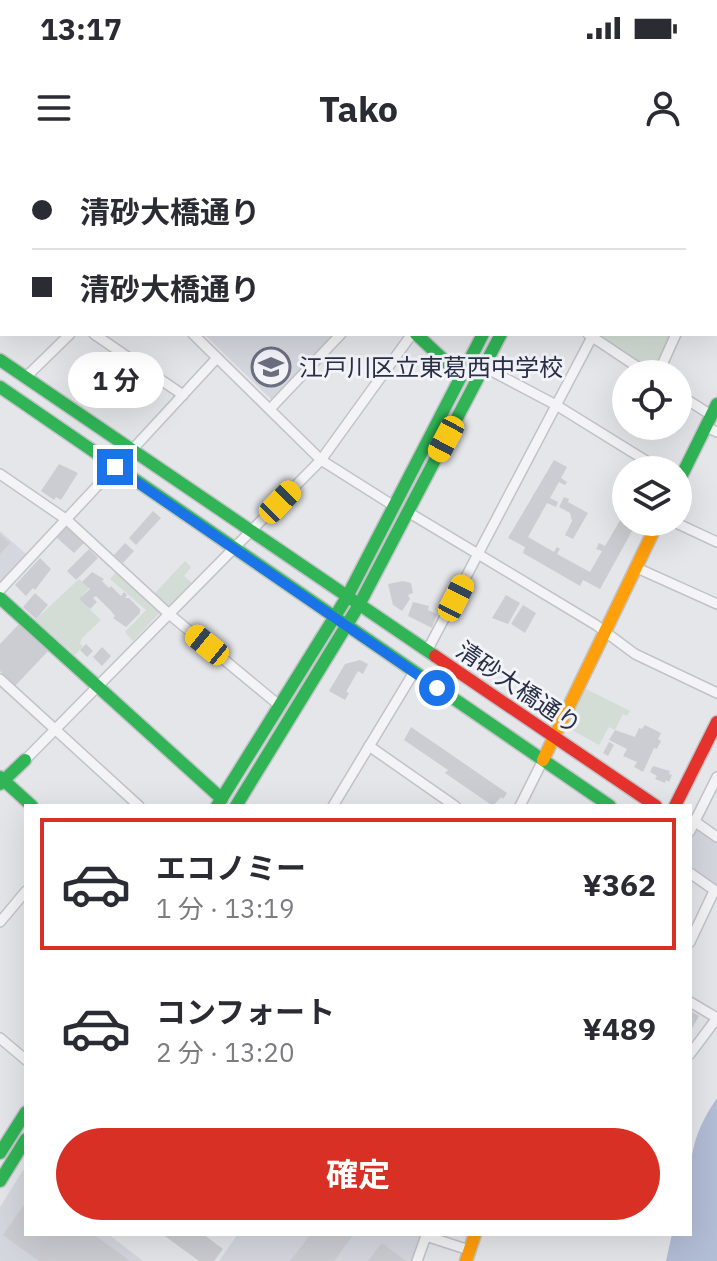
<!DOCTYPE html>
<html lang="ja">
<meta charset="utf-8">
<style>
body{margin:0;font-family:"IBM Plex Sans","Noto Sans JP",sans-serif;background:#f2f2f3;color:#2b2b33;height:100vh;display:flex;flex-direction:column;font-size:30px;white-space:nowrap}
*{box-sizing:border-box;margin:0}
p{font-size:26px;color:#7c7c81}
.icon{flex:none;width:44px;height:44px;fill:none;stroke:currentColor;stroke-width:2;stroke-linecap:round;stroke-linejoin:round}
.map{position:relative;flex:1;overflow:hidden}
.side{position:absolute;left:24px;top:644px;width:668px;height:432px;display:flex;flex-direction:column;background:#fff;border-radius:0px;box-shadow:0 8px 32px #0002}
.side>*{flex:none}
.hud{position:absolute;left:0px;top:0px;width:718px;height:176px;box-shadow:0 8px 32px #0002;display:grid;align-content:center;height:176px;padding:0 32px;background:#fff}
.controls{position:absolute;left:612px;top:200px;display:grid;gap:16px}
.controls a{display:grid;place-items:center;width:80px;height:80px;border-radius:50%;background:#fff;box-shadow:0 8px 32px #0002;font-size:40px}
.end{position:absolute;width:36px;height:36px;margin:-18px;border:10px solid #1a73e8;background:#fff;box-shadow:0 0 0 4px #fff}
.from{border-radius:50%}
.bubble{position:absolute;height:56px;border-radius:28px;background:#fff;box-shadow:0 8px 32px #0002;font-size:26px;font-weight:700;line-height:56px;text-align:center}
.car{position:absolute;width:24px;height:48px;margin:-24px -12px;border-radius:10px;box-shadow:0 0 6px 2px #0007;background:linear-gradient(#f5c518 24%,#345 0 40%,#f5c518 0 76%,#345 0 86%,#f5c518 0)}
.hud b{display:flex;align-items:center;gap:28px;height:76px;font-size:30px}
.hud b+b{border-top:2px solid #e1e1e2}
.hud i{width:20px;height:20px;background:#2b2b33}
ul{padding:14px 0 0;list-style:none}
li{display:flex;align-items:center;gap:24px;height:132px;margin:0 16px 12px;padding:0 16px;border:4px solid transparent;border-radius:0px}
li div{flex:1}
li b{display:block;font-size:30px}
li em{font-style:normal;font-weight:700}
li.current{border-color:#d93025}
li>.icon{width:72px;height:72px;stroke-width:1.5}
.button{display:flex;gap:16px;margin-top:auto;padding:16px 32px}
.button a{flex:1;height:92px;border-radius:48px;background:#d93025;color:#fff;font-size:32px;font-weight:700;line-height:92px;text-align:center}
.status{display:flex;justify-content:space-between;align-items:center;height:56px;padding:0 40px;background:#fff;direction:ltr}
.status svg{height:22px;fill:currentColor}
header{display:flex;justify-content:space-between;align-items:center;height:104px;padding:0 32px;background:#fff;font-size:36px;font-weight:700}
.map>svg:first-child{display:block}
.built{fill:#d5d7df}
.green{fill:#d3ddd5}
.water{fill:#b2bdd6}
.building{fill:#cccdd2}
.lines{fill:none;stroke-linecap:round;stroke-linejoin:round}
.street-casing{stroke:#c2c3c8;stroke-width:12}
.fast-casing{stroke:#c2c3c8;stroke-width:15}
.slow-casing{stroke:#c2c3c8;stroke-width:15}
.jam-casing{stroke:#c2c3c8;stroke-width:15}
.street{stroke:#f4f4f6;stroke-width:9}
.fast{stroke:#30b455;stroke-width:12}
.slow{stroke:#ff9f0a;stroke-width:12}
.jam{stroke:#e5322d;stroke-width:12}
.route{stroke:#1a73e8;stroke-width:10}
.labels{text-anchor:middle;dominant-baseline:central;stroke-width:6;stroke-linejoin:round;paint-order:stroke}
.poi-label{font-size:24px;fill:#292f45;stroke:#f3f4f9;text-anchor:start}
.street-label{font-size:24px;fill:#292f45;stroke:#f3f4f9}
</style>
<div class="status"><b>13:17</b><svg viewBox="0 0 49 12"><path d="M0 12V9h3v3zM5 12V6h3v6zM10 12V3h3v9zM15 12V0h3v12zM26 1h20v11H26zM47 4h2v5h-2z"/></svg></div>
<header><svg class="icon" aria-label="menu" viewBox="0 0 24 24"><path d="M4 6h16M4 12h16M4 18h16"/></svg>Tako<svg class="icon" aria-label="person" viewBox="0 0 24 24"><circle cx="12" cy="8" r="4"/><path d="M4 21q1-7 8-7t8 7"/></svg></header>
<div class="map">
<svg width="717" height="1101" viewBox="0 0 717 1101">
<rect width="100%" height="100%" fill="#e5e6ea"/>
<g class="built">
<path d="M204,174H335L272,240Z"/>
<path d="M0,371L26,394L0,422Z"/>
<path d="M699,668L717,681V727L690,708V678L694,669Z"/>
<path d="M23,1010L26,1012V1074H108L143,1101H0V1047Z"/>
<path d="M238,1074H422L412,1101H219Z"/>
</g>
<g class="green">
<path d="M596,174H673L655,214Z"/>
<path d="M185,401L191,407L184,416L192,423L171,445L165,444L154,434Z"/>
<path d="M116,412L160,452L133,481L125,472L146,450L110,419Z"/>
<path d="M79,419L89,428L79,439L101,460L82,478L80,484L83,486L75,495L35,460Z"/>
<path d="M586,529L630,551L627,556L623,554L615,570L609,567L599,585L568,568L567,563L582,531Z"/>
</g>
<path class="water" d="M717,938V1101H666L672,1074H690C690,1017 683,987 717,938Z"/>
<g class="building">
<path d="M554,300L567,307L561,318L567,322L565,325L559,322L550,338L558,342L556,347L547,343L528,377L554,392L557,387L560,389L557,394L590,412L602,391L596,389L599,383L605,386L622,357L616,355L618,351L623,354L626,350V362H637L600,429L583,420L580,426L523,393L525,387L508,378Z"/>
<path d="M59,304L78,313L61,340L56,337L54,340L41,331Z"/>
<path d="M564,337L569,339L568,342L588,353L573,379L565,375L572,361L570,353L559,347Z"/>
<path d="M153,351L161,358L136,385L129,378Z"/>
<path d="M64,368H68L84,383L74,393L56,377Z"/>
<path d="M0,374L10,383L0,394Z"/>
<path d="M125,383L134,391L123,403L114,395Z"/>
<path d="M89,389L98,398L76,420L67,411Z"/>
<path d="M40,398L51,409L35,430L33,428L26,436L15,425Z"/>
<path d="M92,412L104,419L102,421L109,428L111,426L121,436L124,432L127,435L125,438H129L140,449V453L126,467L113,458L115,456L111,451L96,436L93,438L97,442L90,449L79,439L90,429L82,422Z"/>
<path d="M403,421L411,423L413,433L408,435L410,439L402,451L393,445L388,424Z"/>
<path d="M35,433L48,445L36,459L23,447Z"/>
<path d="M506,435L520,443L508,464L492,458Z"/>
<path d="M413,442L429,446L428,450L437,454L432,468L408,456Z"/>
<path d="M523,445L536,453L525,473L511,464Z"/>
<path d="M20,463L49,490L15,526L0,511V484Z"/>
<path d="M86,484L93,491L87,497L80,490Z"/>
<path d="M102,487L111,496L102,506L93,497Z"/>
<path d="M360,500L368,504L363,514L358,511L346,532L349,533L345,540L329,531L345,504Z"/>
<path d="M645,565L661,573L658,579L661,581L657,589L654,588L643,612L634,607L637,602L623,596L627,589L609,580L615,570L635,577L639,568L642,569Z"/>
<path d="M411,567L507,633L503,639L501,637L493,646L445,613L448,610L404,580Z"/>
<path d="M609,582L614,585L608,596L603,593Z"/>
<path d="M653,606L670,611L669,614L672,615L669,622L666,620L665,623L655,619L657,616L650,612Z"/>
<path d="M690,851L699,856L690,872Z"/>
<path d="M26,1042V1074H93L130,1101H39L3,1075Z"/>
<path d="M162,1074H203L223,1089L214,1101H199Z"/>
<path d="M311,1074H354L334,1101H290Z"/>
<path d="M382,1083L406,1101H368Z"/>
</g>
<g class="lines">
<defs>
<g id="street">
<path d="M323,0L324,2"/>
<path d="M401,0L403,2"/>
<path d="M506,0L509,2"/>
<path d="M640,0L643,2"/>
<path d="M132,2L134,0"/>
<path d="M243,2L245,0"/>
<path d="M418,2L420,0"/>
<path d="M716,35H717"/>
<path d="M716,83L717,81"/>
<path d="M0,110L2,111"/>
<path d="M94,174L183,235"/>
<path d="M193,174L321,300L394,346"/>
<path d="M588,174L648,214"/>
<path d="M484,207L556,245L661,310"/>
<path d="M658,214L676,174"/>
<path d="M25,218L70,174"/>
<path d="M678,234L711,255"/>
<path d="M270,249L341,174"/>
<path d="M706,267L717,272"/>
<path d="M131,291L217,198"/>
<path d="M0,314L67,360L169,454L280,546"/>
<path d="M408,352L596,465L635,494L717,533"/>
<path d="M674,362L717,382"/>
<path d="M637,408L717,444"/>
<path d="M0,430L115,307"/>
<path d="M427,491L592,177"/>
<path d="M0,519L139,646"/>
<path d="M369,586L455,646"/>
<path d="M25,600L321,300L412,174"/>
<path d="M333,646L414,512"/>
<path d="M520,646L543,600"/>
<path d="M694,661L717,677"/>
<path d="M690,671L717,617"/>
<path d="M690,713L717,732"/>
<path d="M0,762L26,731"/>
<path d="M690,782L714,731"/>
<path d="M690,842L717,858"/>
<path d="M0,878L26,900"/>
<path d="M690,894L717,858"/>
<path d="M417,1101L426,1076L469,1090"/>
</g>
<g id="fast">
<path d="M0,26L2,24"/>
<path d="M416,174L461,216"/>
<path d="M0,200L435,496"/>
<path d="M0,227L610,646"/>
<path d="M678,323L717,244"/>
<path d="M0,438L222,639"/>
<path d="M0,617L32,646"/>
<path d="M0,624L25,600"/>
<path d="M217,646L347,437L483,174"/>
<path d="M236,646L359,445L501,174"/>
<path d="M0,993L26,952"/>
<path d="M0,1021L26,979"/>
</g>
<g id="slow">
<path d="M225,0L227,2"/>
<path d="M24,2L26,0"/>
<path d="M572,2L573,0"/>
<path d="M591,2L592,0"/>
<path d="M543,600L658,362"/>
<path d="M466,1101L475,1074"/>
</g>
<g id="jam">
<path d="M435,496L656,646"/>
<path d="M675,646L717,562"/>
</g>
</defs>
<use href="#street" class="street-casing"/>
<use href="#fast" class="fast-casing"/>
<use href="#slow" class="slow-casing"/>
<use href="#jam" class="jam-casing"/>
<use href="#street" class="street"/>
<use href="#fast" class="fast"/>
<use href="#slow" class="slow"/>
<use href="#jam" class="jam"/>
</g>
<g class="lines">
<path class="route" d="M115,307L437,528"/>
</g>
<defs>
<symbol id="school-ring" viewBox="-11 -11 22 22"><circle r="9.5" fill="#f3f4f9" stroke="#6b6f7f" stroke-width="1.5"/><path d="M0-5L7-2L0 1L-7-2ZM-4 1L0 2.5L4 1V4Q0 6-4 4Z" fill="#6b6f7f"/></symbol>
</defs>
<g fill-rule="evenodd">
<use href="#school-ring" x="249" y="185" width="44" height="44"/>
</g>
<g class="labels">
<g class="poi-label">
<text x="299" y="207">江戸川区立東葛西中学校</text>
</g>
<g class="street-label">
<text transform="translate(519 527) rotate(34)">清砂大橋通り</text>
</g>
</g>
</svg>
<div class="controls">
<a><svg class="icon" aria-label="locate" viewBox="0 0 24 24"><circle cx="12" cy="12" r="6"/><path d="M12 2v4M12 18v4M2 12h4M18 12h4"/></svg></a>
<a><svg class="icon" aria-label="layers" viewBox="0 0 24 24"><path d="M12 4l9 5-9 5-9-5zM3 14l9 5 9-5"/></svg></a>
</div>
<i class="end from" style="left:437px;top:528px"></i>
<i class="end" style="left:115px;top:307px"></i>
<div class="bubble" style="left:68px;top:192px;width:96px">1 分</div>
<i class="car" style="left:446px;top:279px;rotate:208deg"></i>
<i class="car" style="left:280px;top:342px;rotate:44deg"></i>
<i class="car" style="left:456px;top:438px;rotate:27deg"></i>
<i class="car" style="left:207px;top:485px;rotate:309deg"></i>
<div class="hud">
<b><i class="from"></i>清砂大橋通り</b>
<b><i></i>清砂大橋通り</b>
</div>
<section class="side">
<ul>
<li class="current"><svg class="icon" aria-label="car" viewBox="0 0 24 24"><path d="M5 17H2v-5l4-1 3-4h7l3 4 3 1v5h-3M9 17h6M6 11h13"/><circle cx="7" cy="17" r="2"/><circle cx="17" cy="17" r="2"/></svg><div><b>エコノミー</b><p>1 分 · 13:19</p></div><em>¥362</em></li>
<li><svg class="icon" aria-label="car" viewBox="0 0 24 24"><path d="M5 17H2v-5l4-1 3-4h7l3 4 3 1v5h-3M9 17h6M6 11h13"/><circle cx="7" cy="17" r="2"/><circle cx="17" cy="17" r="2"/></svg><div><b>コンフォート</b><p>2 分 · 13:20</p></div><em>¥489</em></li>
</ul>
<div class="button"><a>確定</a></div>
</section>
</div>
